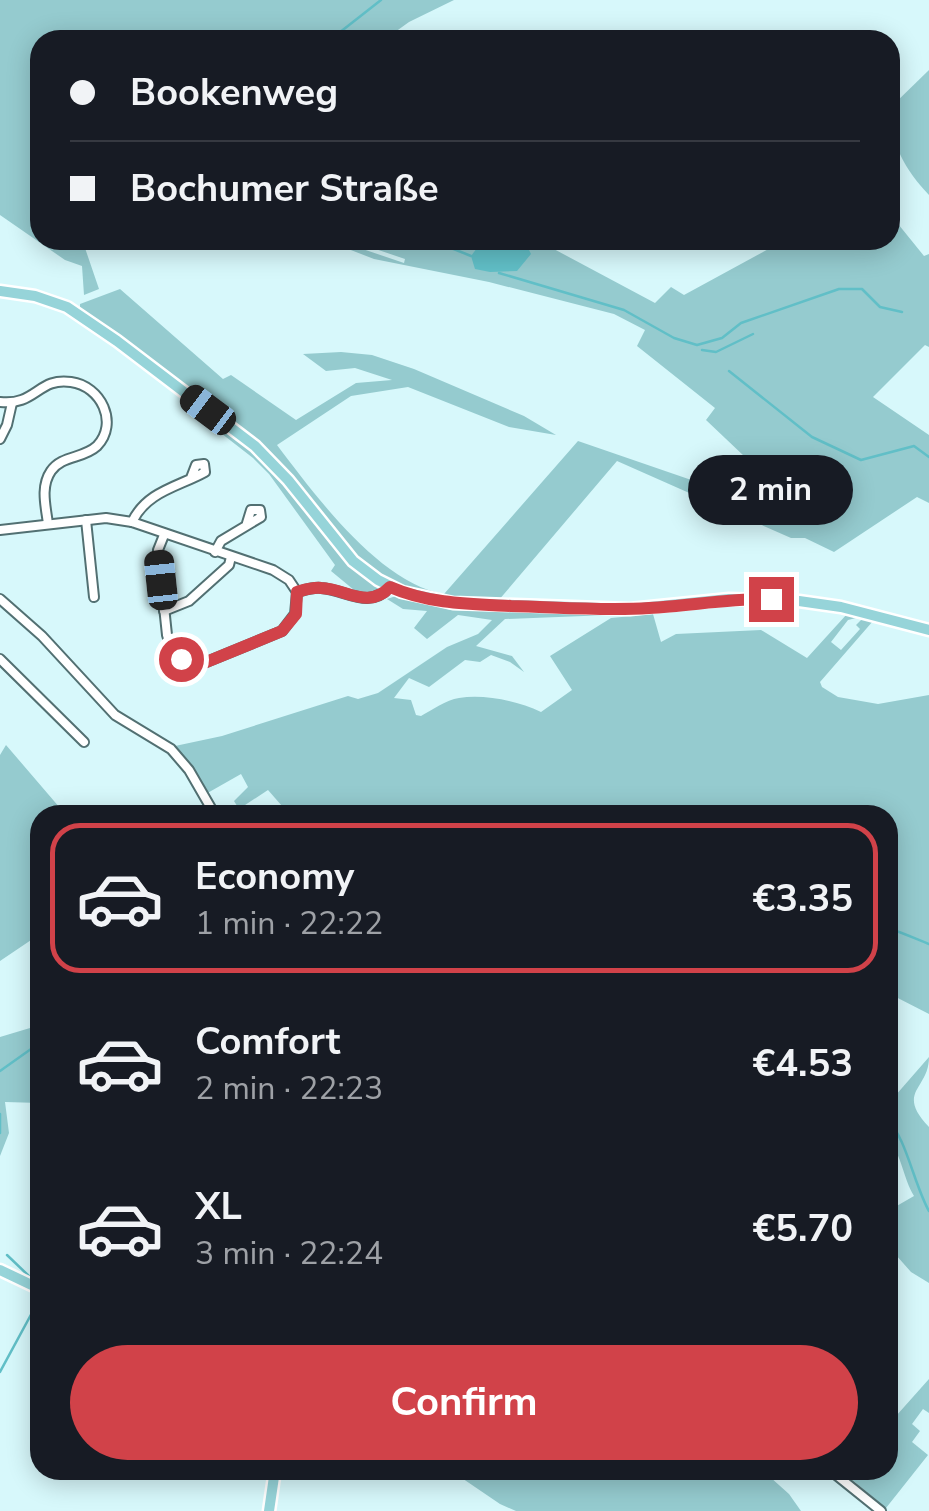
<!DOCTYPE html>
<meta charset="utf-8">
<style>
body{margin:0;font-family:"Nunito Sans",sans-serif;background:#242831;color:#f1f3f6;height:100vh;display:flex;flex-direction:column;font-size:38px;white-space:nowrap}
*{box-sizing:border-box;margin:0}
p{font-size:32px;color:#9ea1a6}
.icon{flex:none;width:55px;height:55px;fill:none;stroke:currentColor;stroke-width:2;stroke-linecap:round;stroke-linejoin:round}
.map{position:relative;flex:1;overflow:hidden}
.details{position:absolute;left:30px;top:805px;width:868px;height:675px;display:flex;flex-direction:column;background:#171b24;border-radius:30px;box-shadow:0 5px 25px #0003}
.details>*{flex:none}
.banner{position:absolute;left:30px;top:30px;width:870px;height:220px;border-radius:30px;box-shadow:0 5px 25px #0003;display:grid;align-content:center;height:220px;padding:0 40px;background:#171b24}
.end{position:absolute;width:45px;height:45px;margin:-22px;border:12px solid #d14249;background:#fff;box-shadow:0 0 0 5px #fff}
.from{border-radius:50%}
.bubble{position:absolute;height:70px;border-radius:35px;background:#171b24;box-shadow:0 5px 25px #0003;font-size:32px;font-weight:700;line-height:70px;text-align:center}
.car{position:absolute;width:30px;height:60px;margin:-30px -15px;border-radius:12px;box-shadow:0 0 8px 2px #0007;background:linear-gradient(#222 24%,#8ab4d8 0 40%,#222 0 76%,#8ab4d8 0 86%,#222 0)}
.banner b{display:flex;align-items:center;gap:35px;height:95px;font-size:38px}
.banner b+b{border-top:2px solid #363941}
.banner i{width:25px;height:25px;background:#f1f3f6}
ul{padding:18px 0 0;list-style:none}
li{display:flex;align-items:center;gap:30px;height:150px;margin:0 20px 15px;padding:0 20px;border:5px solid transparent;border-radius:30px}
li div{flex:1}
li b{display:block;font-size:38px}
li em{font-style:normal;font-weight:700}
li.current{border-color:#d14249}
li>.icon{width:90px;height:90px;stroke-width:1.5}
.primary-button{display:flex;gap:20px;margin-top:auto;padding:20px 40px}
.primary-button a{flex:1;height:115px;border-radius:60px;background:#d14249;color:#fff;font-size:40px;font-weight:700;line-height:115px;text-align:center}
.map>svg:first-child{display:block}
.green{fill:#95cbcf}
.water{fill:#61bfc7}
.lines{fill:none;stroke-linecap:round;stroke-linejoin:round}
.stream{stroke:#61bfc7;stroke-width:2.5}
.minor-casing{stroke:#527072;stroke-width:12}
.major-casing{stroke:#fff;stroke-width:15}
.minor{stroke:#fff;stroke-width:8}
.major{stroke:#96d4d9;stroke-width:10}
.route{stroke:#d14249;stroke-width:12}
</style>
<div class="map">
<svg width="929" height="1511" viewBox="0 0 929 1511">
<rect width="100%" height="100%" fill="#d7f8fb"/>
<g class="green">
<path d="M0,0H454L409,22L384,40H40V240H103L85,248L99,289L84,295L82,266L65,260L0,215Z"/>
<path d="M929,70V195C905,170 890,143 890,108Z"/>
<path d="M890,214L924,256L929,254V347L925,345L873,397L929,435V503L917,497L834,552L805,538H791L617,461L498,601L449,598L411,591L377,575L355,557L331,529L291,475L80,311V304L120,289L223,379L231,375L296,420L356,383L392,380L355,368L326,371L303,354L341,352L372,355L414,369L524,416L556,435L509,427L408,387L351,396L277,445C315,495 379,583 444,594L578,441L770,507L781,491L706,420L715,408L637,346L645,330L614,314L489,282L374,259L325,240L345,243L404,263L405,259L349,240H537L655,303L671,287L684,295L785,240H890Z"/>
<path d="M192,406L266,461L379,585L378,592L352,594L354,590L331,571L335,565L269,474L253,458L190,409Z"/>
<path d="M396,596L451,610L609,615L505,619L476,646L512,656L524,672L510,662L491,655L480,662L465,660L429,687L409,678L394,698L411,700L416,715L421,716C432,710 446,700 459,698C485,694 517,701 541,712L572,690L550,656L611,618L653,614L661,642L676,634L761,630L807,658L847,614L856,618L848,620L831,642L841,650L860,629L856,625L863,618L873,621L820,682L822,687L838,697L878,704L929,695V1014L888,993V815H276L282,806L268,790L239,809L234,801L248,787L241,774L204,795L175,746L222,736L348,696L358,699L378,693L447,647L478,634L492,620L458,615L427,639L414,628L427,611L403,609L387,599Z"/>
<path d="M6,745L66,815H40V934L0,961V755Z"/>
<path d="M40,1025V1103L5,1102L9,1133L0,1156V1037Z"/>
<path d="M929,1057C929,1090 895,1091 929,1127V1283L911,1272L888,1246V1211L914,1196C903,1178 902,1155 888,1139V1100L895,1096Z"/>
<path d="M929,1379V1413L923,1409L912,1424L920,1431L912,1442L928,1455L886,1508L845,1474L848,1470H888V1425Z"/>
<path d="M450,1470H769L772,1474L770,1477L789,1494L801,1511H516L500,1504Z"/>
</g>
<path class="water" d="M483,240H524L531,254L517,271L490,272L475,269L471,256Z"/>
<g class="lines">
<g class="stream">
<path d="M330,40L381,0"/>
<path d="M431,240L471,256"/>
<path d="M499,273L624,310L674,338L697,345L722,338L741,323L839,289H862L880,307L902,312"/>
<path d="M702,350L716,352L753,334"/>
<path d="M729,371L812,437L861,460L914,446L929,457"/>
<path d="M888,928C903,933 914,938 929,944"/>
<path d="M0,1071L31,1049L40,1048"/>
<path d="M0,1114V1133"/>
<path d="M888,1121C905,1135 915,1187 929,1211"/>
<path d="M7,1255L31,1278"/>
<path d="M0,1372L40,1298"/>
</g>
<defs>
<g id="minor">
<path d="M0,402C36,406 38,377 71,382C101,386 119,423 97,446C83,459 62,455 51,471C40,487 46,507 48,524"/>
<path d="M0,439L7,425L12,403"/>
<path d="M86,520L94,597"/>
<path d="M132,522C147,491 178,487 205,472L204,464L196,465L191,478"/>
<path d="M0,530L106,518L132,522L273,570L289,580L297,592"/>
<path d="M164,535L158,550L167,635L172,651L186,662L204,663L282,631L295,614L297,592"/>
<path d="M215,552L221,541L261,517L260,510H251L247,523"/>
<path d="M297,592C305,590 313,587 321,588C347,590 368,610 390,587"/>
<path d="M0,599L42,636L115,715L171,749L189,770L215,815"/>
<path d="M164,611L189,601L229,565L231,557"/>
<path d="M0,659L84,742"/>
<path d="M830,1470L881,1511"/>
</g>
<g id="major">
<path d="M0,291L35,296L67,307L117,341L255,446L288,480L353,561L378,580L402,592L453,603L630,609L729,599L799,601L841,607L929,630"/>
<path d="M0,1270L40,1289"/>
<path d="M269,1511L275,1470"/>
</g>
</defs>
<use href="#minor" class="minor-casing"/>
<use href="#major" class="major-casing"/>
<use href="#minor" class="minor"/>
<use href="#major" class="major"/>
</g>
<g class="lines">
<path class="route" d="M181,659L204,663L282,631L296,614L297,592C304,590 313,587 321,588C347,589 368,610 390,587C429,604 470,604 511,606C557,607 603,611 649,608C690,606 730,598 771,599"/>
</g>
</svg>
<i class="end from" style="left:181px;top:659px"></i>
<i class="end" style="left:771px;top:599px"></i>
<div class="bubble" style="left:688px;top:455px;width:165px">2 min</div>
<i class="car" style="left:208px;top:410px;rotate:307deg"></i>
<i class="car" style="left:161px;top:580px;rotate:354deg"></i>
<div class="banner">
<b><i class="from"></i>Bookenweg</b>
<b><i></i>Bochumer Straße</b>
</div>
<section class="details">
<ul>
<li class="current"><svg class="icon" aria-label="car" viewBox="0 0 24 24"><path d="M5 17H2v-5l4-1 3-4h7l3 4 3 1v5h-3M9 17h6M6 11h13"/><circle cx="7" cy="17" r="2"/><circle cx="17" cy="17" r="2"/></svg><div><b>Economy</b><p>1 min · 22:22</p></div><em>€3.35</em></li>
<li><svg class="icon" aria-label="car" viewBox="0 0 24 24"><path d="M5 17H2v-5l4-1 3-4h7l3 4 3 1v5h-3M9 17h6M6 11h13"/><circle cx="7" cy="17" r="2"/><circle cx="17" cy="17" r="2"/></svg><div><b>Comfort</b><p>2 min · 22:23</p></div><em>€4.53</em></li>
<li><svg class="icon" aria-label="car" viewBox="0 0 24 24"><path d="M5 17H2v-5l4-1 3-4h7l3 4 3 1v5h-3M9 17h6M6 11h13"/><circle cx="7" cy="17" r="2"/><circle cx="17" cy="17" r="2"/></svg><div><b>XL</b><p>3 min · 22:24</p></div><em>€5.70</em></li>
</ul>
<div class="primary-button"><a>Confirm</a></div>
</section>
</div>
